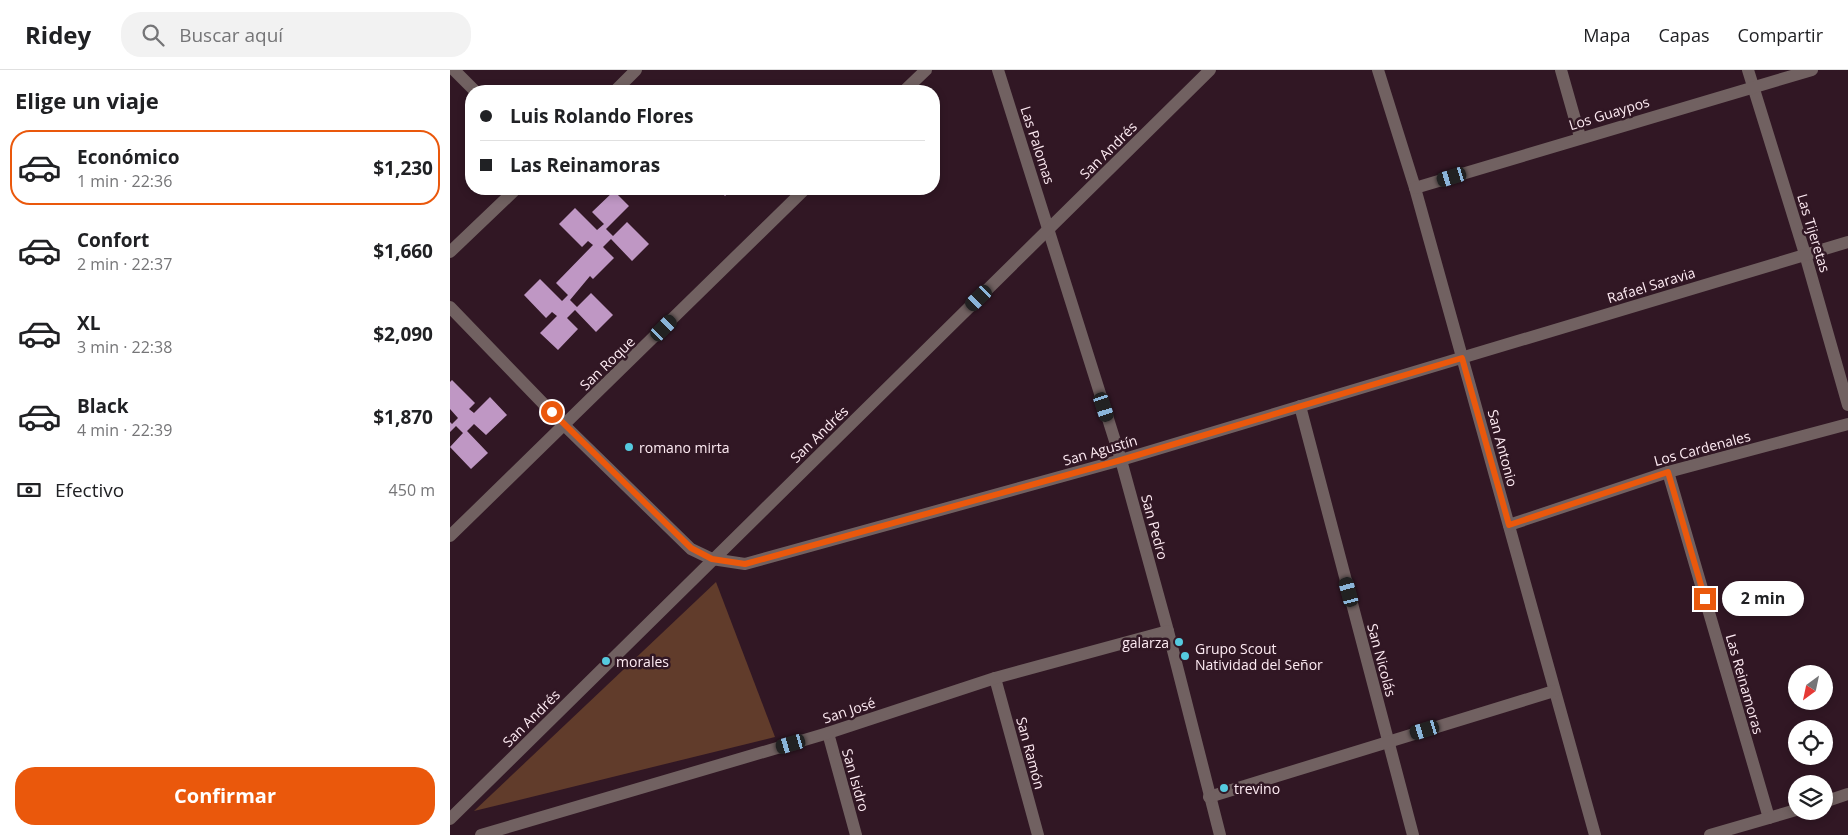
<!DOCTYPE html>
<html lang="es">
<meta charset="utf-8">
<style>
body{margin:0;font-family:"Open Sans",sans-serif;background:#f2f2f2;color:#202124;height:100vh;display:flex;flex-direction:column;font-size:19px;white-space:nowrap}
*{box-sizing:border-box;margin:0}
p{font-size:16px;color:#757577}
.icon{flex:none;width:28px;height:28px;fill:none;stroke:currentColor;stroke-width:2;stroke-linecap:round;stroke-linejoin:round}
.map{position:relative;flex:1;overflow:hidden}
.side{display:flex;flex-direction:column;background:#fff;width:450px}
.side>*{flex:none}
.banner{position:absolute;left:15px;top:15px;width:475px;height:110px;border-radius:20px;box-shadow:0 2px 8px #0003;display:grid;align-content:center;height:110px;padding:0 15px;background:#fff}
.needle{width:32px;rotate:213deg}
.buttons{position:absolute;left:1338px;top:595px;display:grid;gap:10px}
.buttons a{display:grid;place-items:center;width:45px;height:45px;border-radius:50%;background:#fff;box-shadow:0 2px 8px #0003;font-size:25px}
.end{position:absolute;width:22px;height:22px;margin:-11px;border:6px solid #ea580c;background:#fff;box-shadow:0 0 0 2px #fff}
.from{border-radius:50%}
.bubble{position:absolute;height:35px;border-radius:18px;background:#fff;box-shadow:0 2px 8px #0003;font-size:16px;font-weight:700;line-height:35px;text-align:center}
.car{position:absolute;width:15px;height:30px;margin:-15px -8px;border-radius:6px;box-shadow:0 0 4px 1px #0007;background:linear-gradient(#222 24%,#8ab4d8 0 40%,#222 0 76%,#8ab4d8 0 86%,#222 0)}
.banner b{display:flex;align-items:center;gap:18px;height:48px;font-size:19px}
.banner b+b{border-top:1px solid #e0e0e0}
.banner i{width:12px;height:12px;background:#202124}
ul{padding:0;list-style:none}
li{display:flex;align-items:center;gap:15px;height:75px;margin:0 10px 8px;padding:0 5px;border:2px solid transparent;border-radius:20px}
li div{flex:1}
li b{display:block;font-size:19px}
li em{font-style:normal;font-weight:700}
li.on{border-color:#ea580c}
li>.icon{width:45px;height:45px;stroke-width:1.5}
h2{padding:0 15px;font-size:22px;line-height:60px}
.pay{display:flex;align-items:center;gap:12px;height:55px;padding:0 15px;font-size:19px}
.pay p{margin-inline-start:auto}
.primary-button{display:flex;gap:10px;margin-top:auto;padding:10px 15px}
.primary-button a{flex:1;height:58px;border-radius:20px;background:#ea580c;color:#fff;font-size:20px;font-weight:700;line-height:58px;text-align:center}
header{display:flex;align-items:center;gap:30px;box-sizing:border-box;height:70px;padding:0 25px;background:#fff;border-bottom:1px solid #e0e0e0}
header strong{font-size:24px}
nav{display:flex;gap:28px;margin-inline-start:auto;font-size:18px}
.search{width:350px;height:45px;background:#f2f2f2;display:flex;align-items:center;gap:12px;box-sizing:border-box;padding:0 18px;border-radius:20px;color:#757577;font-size:19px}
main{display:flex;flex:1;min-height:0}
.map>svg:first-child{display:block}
.park{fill:#613c2b}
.building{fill:#bf97c4}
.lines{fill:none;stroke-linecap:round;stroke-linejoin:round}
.minor{stroke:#716161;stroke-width:12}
.route{stroke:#ea580c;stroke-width:6}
.poi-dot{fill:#55cadf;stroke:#311724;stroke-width:2}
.labels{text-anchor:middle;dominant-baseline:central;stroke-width:5;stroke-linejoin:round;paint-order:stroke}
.street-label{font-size:14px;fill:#feebf3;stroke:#311724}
.poi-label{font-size:14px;fill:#feebf3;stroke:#311724;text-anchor:start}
</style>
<header>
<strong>Ridey</strong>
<div class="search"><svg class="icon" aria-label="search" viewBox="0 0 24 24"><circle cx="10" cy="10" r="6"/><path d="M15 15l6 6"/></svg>Buscar aquí</div>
<nav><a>Mapa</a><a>Capas</a><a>Compartir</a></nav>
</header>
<main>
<section class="side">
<h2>Elige un viaje</h2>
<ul>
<li class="on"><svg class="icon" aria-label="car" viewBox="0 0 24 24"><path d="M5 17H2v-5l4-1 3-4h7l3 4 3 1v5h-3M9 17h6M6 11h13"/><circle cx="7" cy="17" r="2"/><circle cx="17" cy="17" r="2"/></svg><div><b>Económico</b><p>1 min · 22:36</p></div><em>$1,230</em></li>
<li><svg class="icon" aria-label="car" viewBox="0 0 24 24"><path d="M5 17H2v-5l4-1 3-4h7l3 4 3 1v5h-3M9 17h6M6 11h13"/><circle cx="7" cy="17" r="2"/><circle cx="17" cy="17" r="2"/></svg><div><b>Confort</b><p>2 min · 22:37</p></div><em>$1,660</em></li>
<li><svg class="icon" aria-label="car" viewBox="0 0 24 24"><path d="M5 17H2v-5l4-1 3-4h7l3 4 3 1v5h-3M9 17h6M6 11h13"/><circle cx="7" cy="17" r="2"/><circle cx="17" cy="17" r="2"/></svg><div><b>XL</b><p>3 min · 22:38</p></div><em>$2,090</em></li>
<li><svg class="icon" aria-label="car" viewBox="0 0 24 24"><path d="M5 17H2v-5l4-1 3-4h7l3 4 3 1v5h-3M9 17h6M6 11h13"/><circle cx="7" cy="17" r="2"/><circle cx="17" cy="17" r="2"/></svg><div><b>Black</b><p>4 min · 22:39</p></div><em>$1,870</em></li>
</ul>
<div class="pay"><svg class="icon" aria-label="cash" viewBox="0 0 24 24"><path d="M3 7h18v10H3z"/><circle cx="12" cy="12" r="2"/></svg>Efectivo<p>450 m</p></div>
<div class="primary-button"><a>Confirmar</a></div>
</section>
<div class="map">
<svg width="1398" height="765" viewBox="0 0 1398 765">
<rect width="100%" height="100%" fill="#311724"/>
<path class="park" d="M266,512L325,667L24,741Z"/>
<g class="building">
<path d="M268,119H283L275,126Z"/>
<path d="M164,121L179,136L156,159L163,166L177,152L199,174L182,191L161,169L153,177L164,188L143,209L140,206L120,230L127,237L141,223L163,245L146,262L125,240L117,248L128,259L108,280L90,263L107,246L102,242L96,248L74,225L90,209L112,231L118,225L106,213L143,175L138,171L132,177L109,154L125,138L147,160L154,154L142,142Z"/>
<path d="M2,310L25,333L19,339L24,343L40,327L57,345L36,365L24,354L17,361L38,383L21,399L0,377L13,363L6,356L0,362V352L2,354L8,348L0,339V312Z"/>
</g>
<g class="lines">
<g class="minor">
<path d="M4,0L25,21"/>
<path d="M548,0L671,390L718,561L770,765"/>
<path d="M928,0L965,118L1145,765"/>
<path d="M1111,0L1130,67"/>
<path d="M1298,0L1355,184L1398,335"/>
<path d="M165,21L186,0"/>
<path d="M454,21L476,0"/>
<path d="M965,118L1362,0"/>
<path d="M0,182L66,119"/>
<path d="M0,237L114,355L241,479L262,489L295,494L671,390L1398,172"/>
<path d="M850,336L963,765"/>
<path d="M1218,402L1319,748"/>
<path d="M1059,455L1218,402L1398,354"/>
<path d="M0,466L355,119"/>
<path d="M545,608L588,765"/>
<path d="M378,663L406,765"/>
<path d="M759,727L1104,621"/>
<path d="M1374,732L1398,724"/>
<path d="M0,749L760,0"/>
<path d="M31,765L378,663L545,608L718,561"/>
<path d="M1260,765L1346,740"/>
</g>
</g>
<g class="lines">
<path class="route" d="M102,342L241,478L262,489L295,494L671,390L1012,288L1059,455L1218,402L1255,529"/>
</g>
<g class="poi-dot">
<circle cx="179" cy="377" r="5"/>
<circle cx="729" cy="572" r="5"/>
<circle cx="735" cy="586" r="5"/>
<circle cx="156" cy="591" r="5"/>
<circle cx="774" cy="718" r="5"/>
</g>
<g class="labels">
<g class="street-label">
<text transform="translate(1159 43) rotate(-17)">Los Guaypos</text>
<text transform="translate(588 75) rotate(72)">Las Palomas</text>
<text transform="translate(658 80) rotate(-45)">San Andrés</text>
<text transform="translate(1364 163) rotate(73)">Las Tijeretas</text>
<text transform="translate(1201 215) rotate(-17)">Rafael Saravia</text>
<text transform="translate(157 293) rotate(-44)">San Roque</text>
<text transform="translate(369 364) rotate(-44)">San Andrés</text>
<text transform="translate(1053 378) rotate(75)">San Antonio</text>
<text transform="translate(1252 378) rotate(-15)">Los Cardenales</text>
<text transform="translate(650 380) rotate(-16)">San Agustín</text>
<text transform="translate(705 457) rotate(75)">San Pedro</text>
<text transform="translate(932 590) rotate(75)">San Nicolás</text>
<text transform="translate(1295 614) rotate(74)">Las Reinamoras</text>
<text transform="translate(399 640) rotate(-18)">San José</text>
<text transform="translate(81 648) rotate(-45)">San Andrés</text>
<text transform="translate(581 683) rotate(75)">San Ramón</text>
<text transform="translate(406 710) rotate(74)">San Isidro</text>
</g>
<g class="poi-label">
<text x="189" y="377">romano mirta</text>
<text x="719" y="572" text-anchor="end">galarza</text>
<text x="745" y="578">Grupo Scout<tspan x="745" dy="16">Natividad del Señor</tspan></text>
<text x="166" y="591">morales</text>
<text x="784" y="718">trevino</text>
</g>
</g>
</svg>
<div class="buttons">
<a><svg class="needle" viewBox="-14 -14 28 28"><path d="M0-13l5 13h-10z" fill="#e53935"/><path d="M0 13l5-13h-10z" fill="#757577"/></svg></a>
<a><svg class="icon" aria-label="locate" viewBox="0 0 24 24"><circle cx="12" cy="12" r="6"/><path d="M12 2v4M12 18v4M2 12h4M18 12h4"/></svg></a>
<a><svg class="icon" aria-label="layers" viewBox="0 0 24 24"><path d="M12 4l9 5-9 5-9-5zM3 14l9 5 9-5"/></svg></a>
</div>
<i class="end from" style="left:102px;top:342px"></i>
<i class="end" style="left:1255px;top:529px"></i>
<div class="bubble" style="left:1272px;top:511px;width:82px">2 min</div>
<i class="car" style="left:1002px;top:107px;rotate:253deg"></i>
<i class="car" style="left:529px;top:228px;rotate:226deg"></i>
<i class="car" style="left:214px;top:258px;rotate:45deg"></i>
<i class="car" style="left:654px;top:337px;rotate:162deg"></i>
<i class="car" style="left:899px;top:522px;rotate:345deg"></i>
<i class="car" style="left:975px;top:660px;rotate:253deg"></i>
<i class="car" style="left:341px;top:674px;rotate:254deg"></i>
<div class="banner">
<b><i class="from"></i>Luis Rolando Flores</b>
<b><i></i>Las Reinamoras</b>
</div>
</div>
</main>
